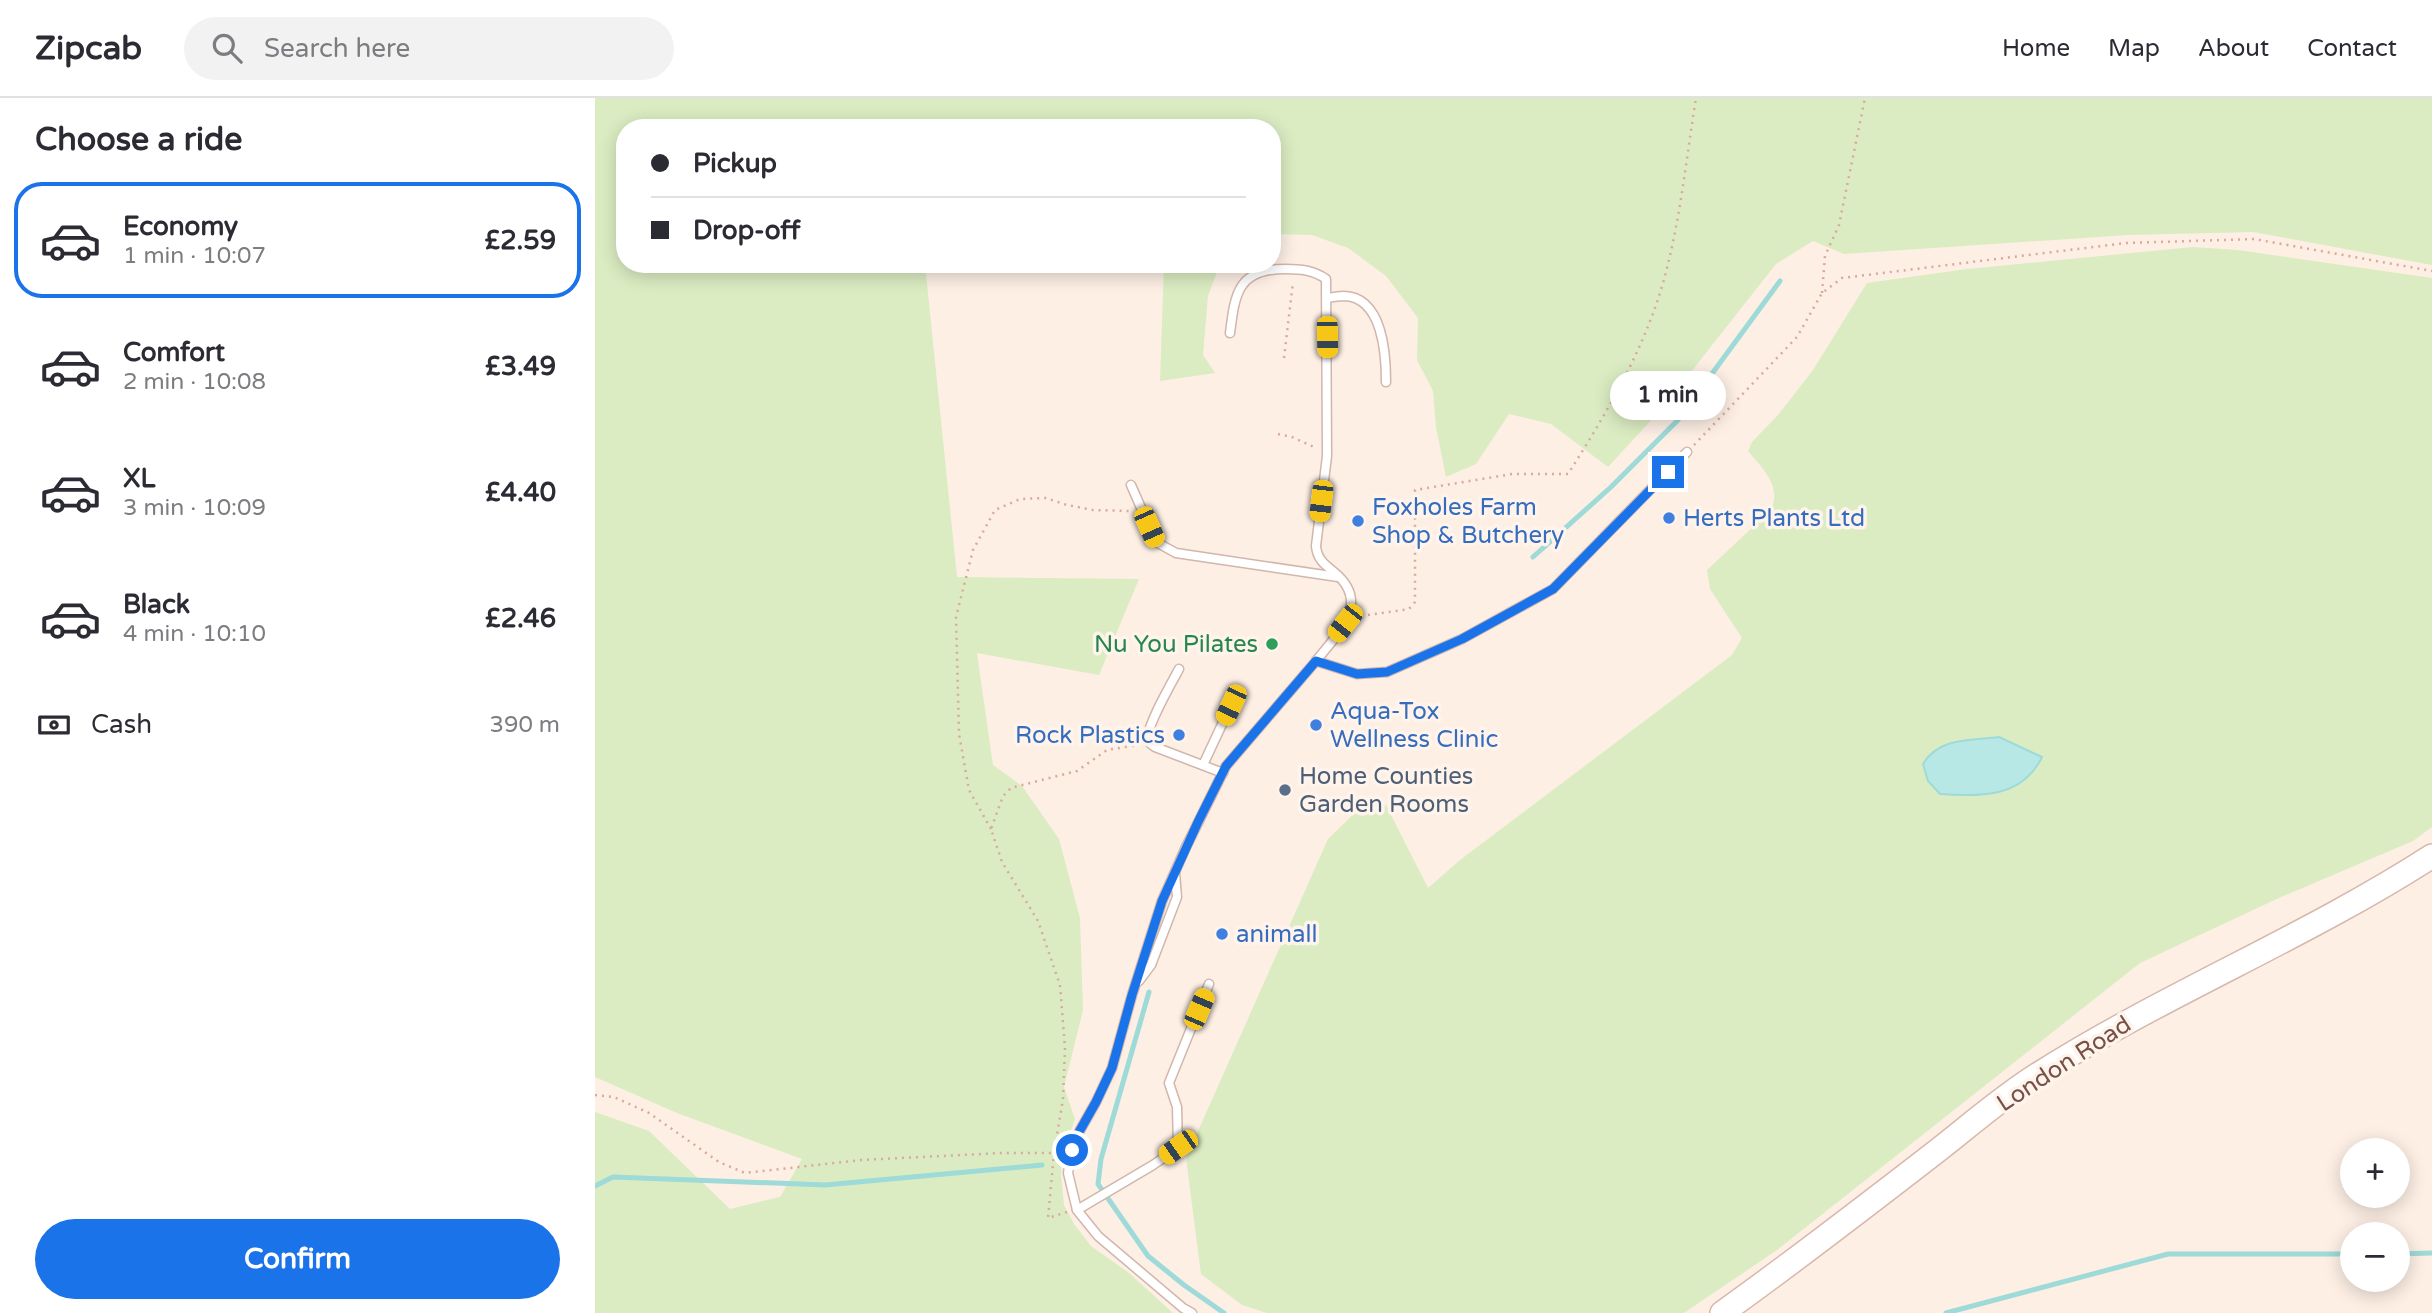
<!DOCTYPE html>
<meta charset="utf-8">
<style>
body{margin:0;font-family:"Varela Round",sans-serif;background:#f2f2f3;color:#2b2b33;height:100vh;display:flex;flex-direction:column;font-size:26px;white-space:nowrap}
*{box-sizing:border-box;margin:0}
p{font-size:23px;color:#7c7c81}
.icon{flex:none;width:38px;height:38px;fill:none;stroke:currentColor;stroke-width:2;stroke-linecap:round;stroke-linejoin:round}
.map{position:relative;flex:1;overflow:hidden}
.details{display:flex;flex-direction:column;background:#fff;width:595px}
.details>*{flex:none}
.banner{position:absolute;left:21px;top:21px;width:665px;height:154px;border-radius:28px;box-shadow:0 4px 18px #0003;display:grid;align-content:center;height:154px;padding:0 35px;background:#fff}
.buttons{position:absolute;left:1745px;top:1040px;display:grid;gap:14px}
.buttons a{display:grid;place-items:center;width:70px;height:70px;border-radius:50%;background:#fff;box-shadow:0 4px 18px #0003;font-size:35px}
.end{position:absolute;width:32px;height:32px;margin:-16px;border:9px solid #1a73e8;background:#fff;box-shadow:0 0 0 4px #fff}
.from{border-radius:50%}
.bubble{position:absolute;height:49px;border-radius:24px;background:#fff;box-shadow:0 4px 18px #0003;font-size:23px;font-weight:800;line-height:49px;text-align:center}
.car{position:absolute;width:21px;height:42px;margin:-21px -10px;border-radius:9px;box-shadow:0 0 5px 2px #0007;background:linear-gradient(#f5c518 24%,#345 0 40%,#f5c518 0 76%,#345 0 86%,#f5c518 0)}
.banner b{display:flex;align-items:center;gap:24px;height:66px;font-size:26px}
.banner b+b{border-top:2px solid #e1e1e2}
.banner i{width:18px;height:18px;background:#2b2b33}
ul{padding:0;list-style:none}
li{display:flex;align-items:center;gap:21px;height:116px;margin:0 14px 10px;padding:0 21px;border:4px solid transparent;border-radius:28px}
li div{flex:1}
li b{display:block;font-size:26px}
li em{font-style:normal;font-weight:800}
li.selected{border-color:#1a73e8}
li>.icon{width:63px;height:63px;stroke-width:1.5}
h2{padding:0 35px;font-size:32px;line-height:84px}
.pay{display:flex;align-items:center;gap:18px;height:77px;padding:0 35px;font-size:26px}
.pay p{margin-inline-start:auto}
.cta{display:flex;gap:14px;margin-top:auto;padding:14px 35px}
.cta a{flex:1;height:80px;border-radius:42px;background:#1a73e8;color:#fff;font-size:28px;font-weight:800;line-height:80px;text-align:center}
header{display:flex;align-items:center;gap:42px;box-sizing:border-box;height:98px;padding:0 35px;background:#fff;border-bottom:2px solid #e1e1e2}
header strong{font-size:33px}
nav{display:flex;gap:38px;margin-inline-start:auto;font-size:24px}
.search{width:490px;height:63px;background:#f2f2f3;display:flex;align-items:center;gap:18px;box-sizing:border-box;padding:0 24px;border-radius:38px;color:#7c7c81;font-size:26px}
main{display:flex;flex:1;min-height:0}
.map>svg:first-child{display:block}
.green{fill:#dbecc2}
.water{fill:#b8e8e6;stroke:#9ddad8;stroke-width:2}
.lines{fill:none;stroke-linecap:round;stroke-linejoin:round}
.stream{stroke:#9ddad8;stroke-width:5}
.lane-casing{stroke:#d1b6ac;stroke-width:11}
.secondary-casing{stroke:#d8b7ac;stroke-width:26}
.path{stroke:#d9a99e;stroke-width:2.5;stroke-dasharray:2 5;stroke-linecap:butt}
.lane{stroke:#fff;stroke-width:8}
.secondary{stroke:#fff;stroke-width:23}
.route{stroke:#1a73e8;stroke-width:9}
.shop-dot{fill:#3f7fe0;stroke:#fff4ec;stroke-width:2.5}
.leisure-dot{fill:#2e9e5b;stroke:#fff4ec;stroke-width:2.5}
.service-dot{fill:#5c6f8a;stroke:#fff4ec;stroke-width:2.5}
.labels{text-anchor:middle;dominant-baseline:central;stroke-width:7;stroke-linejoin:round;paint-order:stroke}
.shop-label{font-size:24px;fill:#366cbe;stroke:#fff4ec;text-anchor:start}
.leisure-label{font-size:24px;fill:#27864d;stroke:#fff4ec;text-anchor:end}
.service-label{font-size:24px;fill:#4e5e75;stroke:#fff4ec;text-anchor:start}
.street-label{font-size:24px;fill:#775048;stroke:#fff4ec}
</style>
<header>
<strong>Zipcab</strong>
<div class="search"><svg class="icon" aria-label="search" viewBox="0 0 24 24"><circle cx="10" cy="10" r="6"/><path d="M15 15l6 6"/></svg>Search here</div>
<nav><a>Home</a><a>Map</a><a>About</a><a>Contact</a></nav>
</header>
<main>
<section class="details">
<h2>Choose a ride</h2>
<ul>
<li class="selected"><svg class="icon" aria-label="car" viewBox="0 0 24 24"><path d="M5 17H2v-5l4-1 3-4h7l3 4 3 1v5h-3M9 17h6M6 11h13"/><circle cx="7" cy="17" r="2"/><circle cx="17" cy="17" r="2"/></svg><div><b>Economy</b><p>1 min · 10:07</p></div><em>£2.59</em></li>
<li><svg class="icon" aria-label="car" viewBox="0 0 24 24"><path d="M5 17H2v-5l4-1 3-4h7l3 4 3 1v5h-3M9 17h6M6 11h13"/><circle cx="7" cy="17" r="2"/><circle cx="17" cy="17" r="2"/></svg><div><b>Comfort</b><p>2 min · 10:08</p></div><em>£3.49</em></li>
<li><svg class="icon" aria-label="car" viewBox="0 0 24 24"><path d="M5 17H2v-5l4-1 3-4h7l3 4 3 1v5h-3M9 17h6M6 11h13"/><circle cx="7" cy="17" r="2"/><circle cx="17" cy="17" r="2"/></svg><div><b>XL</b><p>3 min · 10:09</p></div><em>£4.40</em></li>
<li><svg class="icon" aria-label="car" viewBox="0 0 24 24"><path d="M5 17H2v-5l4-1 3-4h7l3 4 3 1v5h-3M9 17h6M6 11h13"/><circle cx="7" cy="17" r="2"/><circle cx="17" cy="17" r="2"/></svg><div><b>Black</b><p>4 min · 10:10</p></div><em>£2.46</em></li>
</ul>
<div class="pay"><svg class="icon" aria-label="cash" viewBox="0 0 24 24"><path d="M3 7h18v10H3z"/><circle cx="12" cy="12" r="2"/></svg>Cash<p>390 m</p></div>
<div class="cta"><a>Confirm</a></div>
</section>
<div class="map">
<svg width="1837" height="1215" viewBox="0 0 1837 1215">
<rect width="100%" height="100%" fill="#fdefe4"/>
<g class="green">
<path d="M0,0H1837V167L1658,134L1533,137L1249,156L1218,143L1181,166L1070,307L1013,369L956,326L914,316L881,366L851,379L841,329L838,293L822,262L823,220L791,178L753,150L717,137L677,136V30H30V166H330L362,479L544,481L504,577L382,555L398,667L427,688L464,741L485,820L488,912L469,989L480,1021L468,1055L466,1076L469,1107L479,1126L496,1148L534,1175L578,1215H0V1014L54,1033L135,1111L185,1099L207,1061L82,1015L0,979Z"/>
<path d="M1598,149L1643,152L1837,180V729L1818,743L1686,799L1545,865L1182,1152L1089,1215H672L647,1207L606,1176L591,1060L733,741L771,704L791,707L833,790L865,762L1137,557L1147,540L1115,491L1112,472L1176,412C1187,388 1168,371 1153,353L1157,344L1183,317L1218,272L1272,185L1372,171Z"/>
<path d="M569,166H625L613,198L608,257L620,275L565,283Z"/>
</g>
<path class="water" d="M1404,639L1447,659C1427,700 1385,699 1345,696L1333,683L1328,666C1344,639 1375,643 1404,639Z"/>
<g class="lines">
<g class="stream">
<path d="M938,459L1016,389L1083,322L1185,183"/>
<path d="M554,894L506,1061L503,1086L553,1158L589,1187L629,1215"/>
<path d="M0,1088L18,1079L230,1087L447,1067"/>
<path d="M1802,1156L1837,1155"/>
<path d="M1351,1215L1573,1156H1757"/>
</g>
<defs>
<g id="lane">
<path d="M733,200C738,199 744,198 749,198C788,199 791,257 791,284"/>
<path d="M635,235C640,195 643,171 690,171C706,171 718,172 731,181L732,358L721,448C722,461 730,467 739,474C777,505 743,535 721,563"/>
<path d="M536,387L561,444L581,455L743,479"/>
<path d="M584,571C577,584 551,629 553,641C554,646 556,646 560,649L628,675"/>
<path d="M608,667L636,607"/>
<path d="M544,883L556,867L582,799L580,775"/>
<path d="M482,1112L558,1067L583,1050L582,1009L574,985L614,886"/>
<path d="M597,1215L588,1210L503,1138L482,1112L473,1075L477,1052L484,1034L501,1004L517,970L537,897L567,803L591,749L631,668L721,563L762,576L792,574L867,541L958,491L1092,354"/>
</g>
<path id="secondary" d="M1127,1215C1200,1163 1271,1108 1342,1053C1374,1028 1405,1001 1439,979C1567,897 1710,840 1837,758"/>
</defs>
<use href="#lane" class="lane-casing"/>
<use href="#secondary" class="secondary-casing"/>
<g class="path">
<path d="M1227,195L1230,158L1244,127L1270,0"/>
<path d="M689,260L698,184"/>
<path d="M683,336L697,339L719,349"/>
<path d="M1099,347L1202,239L1227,195L1247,180L1531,145L1659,141L1837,173"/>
<path d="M766,518L814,511L820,504V392L917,376H973C1011,316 1048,254 1068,185C1085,125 1091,62 1101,0"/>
<path d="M396,731L374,692L364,636L361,519L378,452L400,412L425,401L451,400L472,407L498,412L535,413"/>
<path d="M0,997L19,999L54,1015L124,1064L150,1075L266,1062L407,1055H461"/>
<path d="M472,1114L453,1120L459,1055L468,1001L470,950L465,887L443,823L407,764L396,731L408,698L416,690L482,673L512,652L543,647"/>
</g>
<use href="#lane" class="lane"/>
<use href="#secondary" class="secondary"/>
</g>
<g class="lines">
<path class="route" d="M477,1052L484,1034L501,1004L517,970L537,897L567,803L603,724L631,668L721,563L762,576L792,574L867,541L958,491L1073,374"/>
</g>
<g class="shop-dot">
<circle cx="1074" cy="420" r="7"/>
<circle cx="763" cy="423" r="7"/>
<circle cx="721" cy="627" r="7"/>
<circle cx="584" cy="637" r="7"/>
<circle cx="627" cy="836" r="7"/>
</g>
<circle class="leisure-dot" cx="677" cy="546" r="7"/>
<circle class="service-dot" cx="690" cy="692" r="7"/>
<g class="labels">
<g class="shop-label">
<text x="777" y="409">Foxholes Farm<tspan x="777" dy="28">Shop &amp; Butchery</tspan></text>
<text x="1088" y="420">Herts Plants Ltd</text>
<text x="735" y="613">Aqua-Tox<tspan x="735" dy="28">Wellness Clinic</tspan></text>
<text x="570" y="637" text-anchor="end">Rock Plastics</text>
<text x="641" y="836">animall</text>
</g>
<g class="leisure-label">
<text x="663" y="546">Nu You Pilates</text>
</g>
<g class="service-label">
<text x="704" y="678">Home Counties<tspan x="704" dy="28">Garden Rooms</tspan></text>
</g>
<g class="street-label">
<text transform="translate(1469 966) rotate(-33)">London Road</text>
</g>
</g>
</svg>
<div class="buttons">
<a>+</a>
<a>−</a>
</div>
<i class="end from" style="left:477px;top:1052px"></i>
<i class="end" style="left:1073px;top:374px"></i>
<div class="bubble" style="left:1015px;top:273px;width:116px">1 min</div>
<i class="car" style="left:732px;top:239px;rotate:179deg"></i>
<i class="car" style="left:726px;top:403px;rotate:187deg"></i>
<i class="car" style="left:554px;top:429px;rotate:156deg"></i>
<i class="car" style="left:750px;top:525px;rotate:218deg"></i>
<i class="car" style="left:636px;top:607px;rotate:205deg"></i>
<i class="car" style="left:604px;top:911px;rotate:23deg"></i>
<i class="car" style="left:583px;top:1049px;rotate:235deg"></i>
<div class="banner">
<b><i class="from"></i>Pickup</b>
<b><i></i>Drop-off</b>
</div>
</div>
</main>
